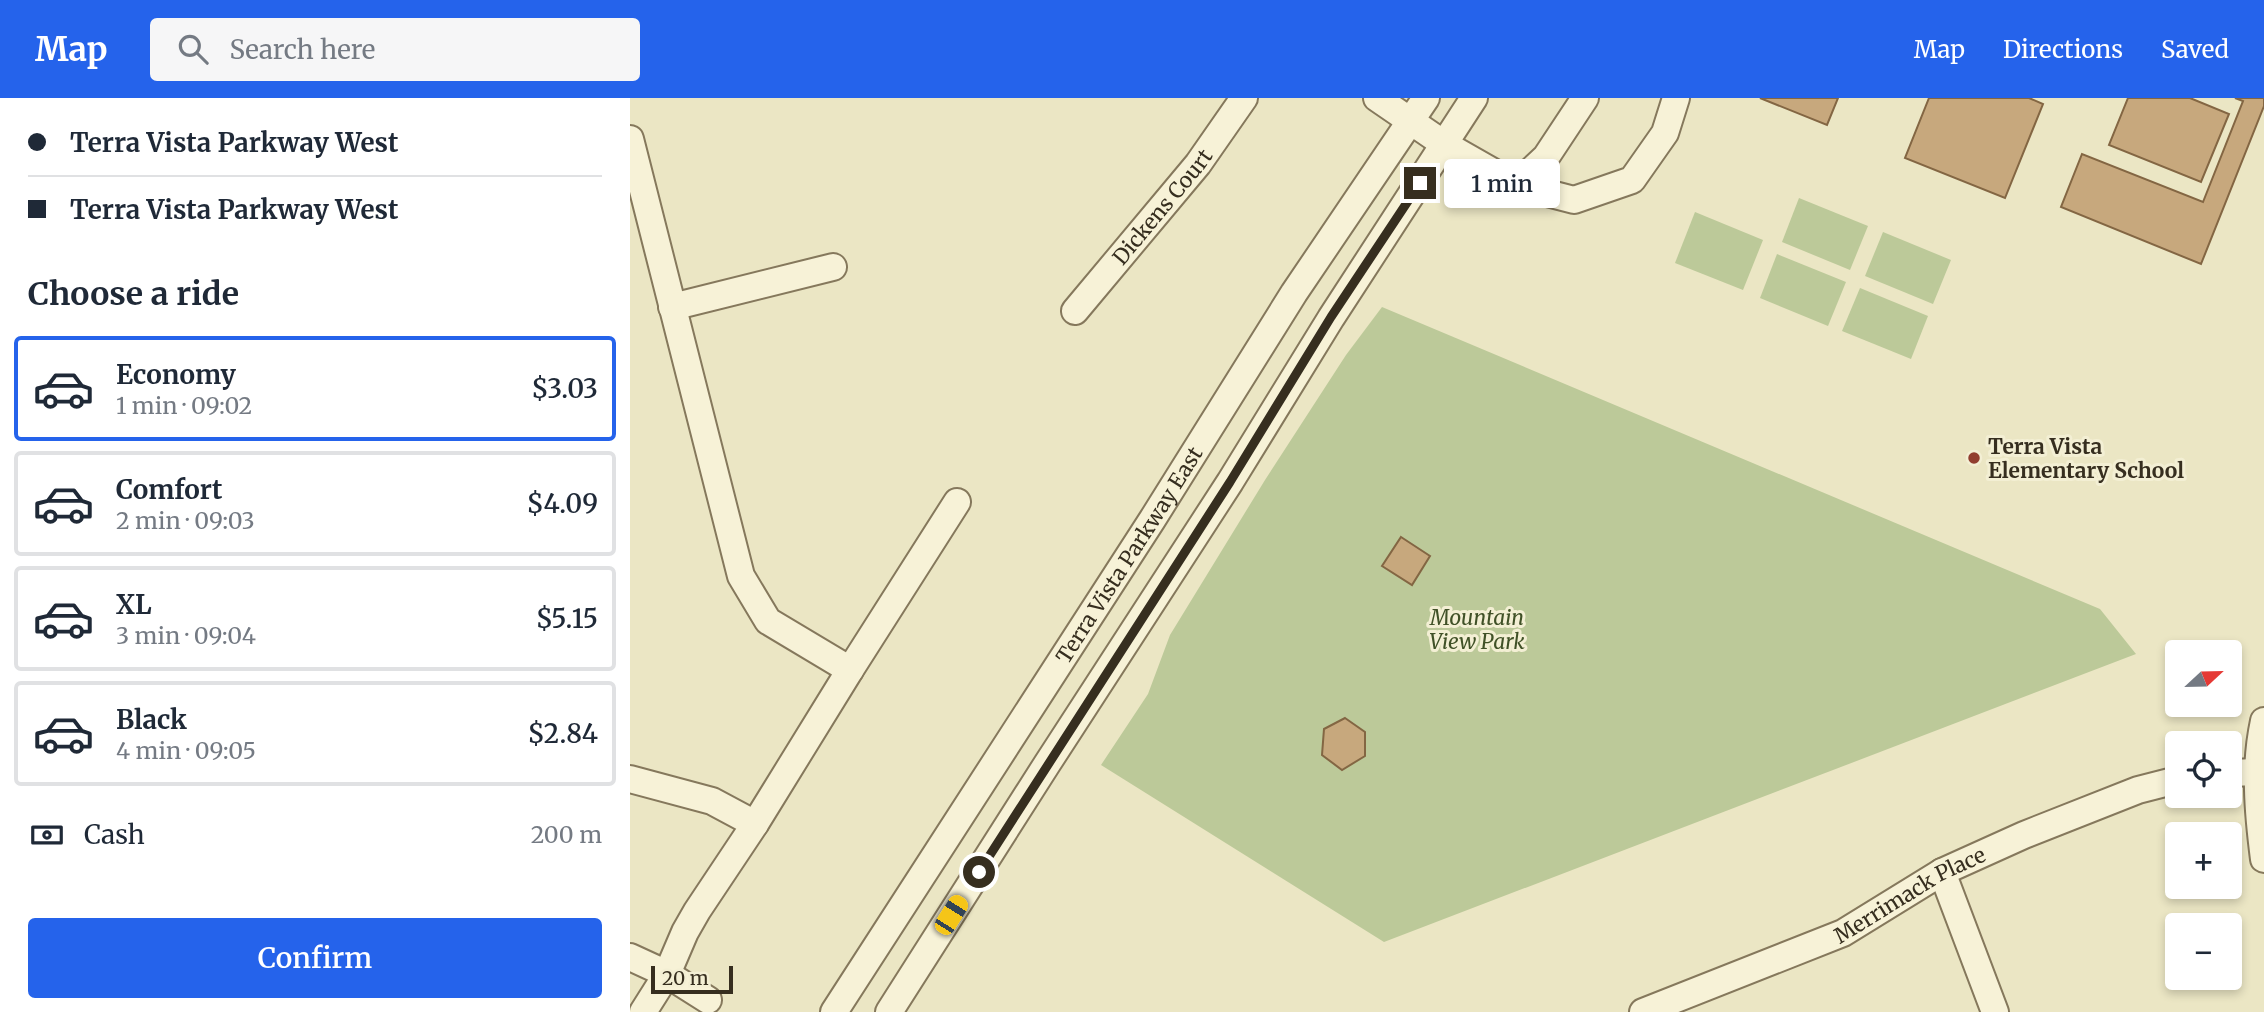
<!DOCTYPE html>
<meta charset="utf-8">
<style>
body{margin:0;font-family:Merriweather,serif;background:#f6f6f7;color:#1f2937;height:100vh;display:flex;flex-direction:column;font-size:26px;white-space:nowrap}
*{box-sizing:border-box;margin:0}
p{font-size:23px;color:#747a83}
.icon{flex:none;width:38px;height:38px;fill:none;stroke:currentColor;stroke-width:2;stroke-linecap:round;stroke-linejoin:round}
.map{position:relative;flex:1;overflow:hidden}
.side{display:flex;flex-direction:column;background:#fff;width:630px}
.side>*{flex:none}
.top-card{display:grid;align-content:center;height:154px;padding:0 28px;background:#fff}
.needle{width:46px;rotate:68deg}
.controls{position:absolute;left:1535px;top:542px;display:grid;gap:14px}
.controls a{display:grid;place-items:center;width:77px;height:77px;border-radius:7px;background:#fff;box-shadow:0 4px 10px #0003;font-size:35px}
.scale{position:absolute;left:21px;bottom:18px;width:82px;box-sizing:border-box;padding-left:7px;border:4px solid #362e1f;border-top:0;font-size:19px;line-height:24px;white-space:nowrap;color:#362e1f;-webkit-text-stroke:5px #f3efd4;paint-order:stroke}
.end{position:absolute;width:32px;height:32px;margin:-16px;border:9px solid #362e1f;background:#fff;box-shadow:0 0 0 4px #fff}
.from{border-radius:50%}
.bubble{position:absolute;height:49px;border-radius:7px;background:#fff;box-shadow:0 4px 10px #0003;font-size:23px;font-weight:600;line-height:49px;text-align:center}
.car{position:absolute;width:21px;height:42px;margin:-21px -10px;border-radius:9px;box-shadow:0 0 5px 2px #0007;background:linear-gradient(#f5c518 24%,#345 0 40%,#f5c518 0 76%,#345 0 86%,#f5c518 0)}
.top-card b{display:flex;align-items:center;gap:24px;height:66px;font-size:26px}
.top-card b+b{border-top:2px solid #e0e1e3}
.top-card i{width:18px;height:18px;background:#1f2937}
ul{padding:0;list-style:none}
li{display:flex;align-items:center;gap:21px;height:105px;margin:0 14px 10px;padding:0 14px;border:4px solid #e0e1e3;border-radius:7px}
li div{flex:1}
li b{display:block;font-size:26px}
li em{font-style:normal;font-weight:600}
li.active{border-color:#2563eb}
li>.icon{width:63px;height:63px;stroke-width:1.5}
h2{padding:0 28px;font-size:32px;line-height:84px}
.pay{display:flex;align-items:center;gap:18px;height:77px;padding:0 28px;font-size:26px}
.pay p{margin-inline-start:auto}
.action{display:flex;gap:14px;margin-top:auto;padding:14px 28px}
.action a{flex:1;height:80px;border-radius:7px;background:#2563eb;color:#fff;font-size:28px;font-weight:600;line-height:80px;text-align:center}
header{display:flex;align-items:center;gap:42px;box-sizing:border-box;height:98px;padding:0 35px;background:#2563eb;color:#fff}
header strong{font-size:33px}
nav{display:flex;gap:38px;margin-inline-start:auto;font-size:24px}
.search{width:490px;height:63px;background:#f6f6f7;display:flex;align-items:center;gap:18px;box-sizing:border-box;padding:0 24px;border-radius:7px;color:#747a83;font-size:26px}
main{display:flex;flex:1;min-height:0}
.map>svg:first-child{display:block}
.green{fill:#bcc999}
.building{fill:#c7a87d;stroke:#836643;stroke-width:2}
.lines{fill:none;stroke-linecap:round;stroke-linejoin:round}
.minor-casing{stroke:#85785c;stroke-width:30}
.minor{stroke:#f7f2d7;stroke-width:26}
.route{stroke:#362e1f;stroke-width:9}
.poi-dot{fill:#913e2f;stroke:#f3efd4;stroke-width:2.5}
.labels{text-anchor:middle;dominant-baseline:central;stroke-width:6;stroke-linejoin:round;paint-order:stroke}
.street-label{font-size:21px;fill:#362e1f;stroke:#f3efd4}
.poi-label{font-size:21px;font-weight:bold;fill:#362e1f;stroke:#f3efd4;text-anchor:start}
.park-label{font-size:21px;font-style:italic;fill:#405127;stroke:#f3efd4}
</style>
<header>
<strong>Map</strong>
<div class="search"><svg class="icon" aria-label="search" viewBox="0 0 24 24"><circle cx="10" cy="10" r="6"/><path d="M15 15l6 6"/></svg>Search here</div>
<nav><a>Map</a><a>Directions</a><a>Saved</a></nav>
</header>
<main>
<section class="side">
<div class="top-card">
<b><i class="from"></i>Terra Vista Parkway West</b>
<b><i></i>Terra Vista Parkway West</b>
</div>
<h2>Choose a ride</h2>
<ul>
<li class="active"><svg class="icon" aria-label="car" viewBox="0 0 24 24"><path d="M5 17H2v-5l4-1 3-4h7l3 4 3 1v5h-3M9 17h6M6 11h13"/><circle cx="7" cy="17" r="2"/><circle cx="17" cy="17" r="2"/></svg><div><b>Economy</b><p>1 min · 09:02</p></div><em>$3.03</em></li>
<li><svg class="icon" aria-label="car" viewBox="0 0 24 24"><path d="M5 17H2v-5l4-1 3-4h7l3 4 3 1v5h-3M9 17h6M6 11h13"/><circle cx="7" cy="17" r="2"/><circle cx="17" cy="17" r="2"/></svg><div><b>Comfort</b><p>2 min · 09:03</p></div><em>$4.09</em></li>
<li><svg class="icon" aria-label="car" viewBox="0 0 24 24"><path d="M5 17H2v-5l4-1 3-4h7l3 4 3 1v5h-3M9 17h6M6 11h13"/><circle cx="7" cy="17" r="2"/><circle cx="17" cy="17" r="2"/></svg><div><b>XL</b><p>3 min · 09:04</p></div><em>$5.15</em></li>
<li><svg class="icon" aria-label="car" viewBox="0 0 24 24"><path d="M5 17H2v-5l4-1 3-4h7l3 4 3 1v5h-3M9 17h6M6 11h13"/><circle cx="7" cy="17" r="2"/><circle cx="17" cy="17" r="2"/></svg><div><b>Black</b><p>4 min · 09:05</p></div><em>$2.84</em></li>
</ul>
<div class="pay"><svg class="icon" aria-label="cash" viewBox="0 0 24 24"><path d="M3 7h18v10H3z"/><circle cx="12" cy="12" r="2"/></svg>Cash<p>200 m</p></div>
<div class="action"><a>Confirm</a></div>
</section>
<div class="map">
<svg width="1634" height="914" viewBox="0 0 1634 914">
<rect width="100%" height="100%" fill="#ebe6c4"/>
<g class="green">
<path d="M1169,100L1238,128L1220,172L1152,144Z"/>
<path d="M1065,114L1133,142L1113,192L1045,165Z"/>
<path d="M1253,134L1321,162L1303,206L1235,178Z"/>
<path d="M1147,156L1216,184L1198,228L1130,200Z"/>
<path d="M1230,190L1298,218L1281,261L1212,233Z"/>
<path d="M752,209L1470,511L1506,556L754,844L471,667L518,596L540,537L635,382L716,257Z"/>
</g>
<g class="building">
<path d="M1130,0H1208L1197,27Z"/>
<path d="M1299,0H1399L1413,6L1375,100L1275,60Z"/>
<path d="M1498,0H1560L1599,16L1571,84L1479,47Z"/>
<path d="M1605,0H1634V8L1571,166L1431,109L1452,56L1573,104L1613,3Z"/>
<path d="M771,439L800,458L782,487L752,468Z"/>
<path d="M715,620L735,634V658L712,672L692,657L694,631Z"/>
</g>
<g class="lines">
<defs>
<g id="minor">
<path d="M747,0L814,46L886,87L944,102L1002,82L1035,35L1046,0"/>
<path d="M0,41L111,478L138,523L220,572L125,726L67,813L55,834L37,876L13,914"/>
<path d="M886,87L916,59L955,0"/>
<path d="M42,209L203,169"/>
<path id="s1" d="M445,213L568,66L614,0"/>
<path d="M220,572L327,404"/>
<path d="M1634,623C1624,670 1628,714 1634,761"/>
<path d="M1600,675L1627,674"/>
<path d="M0,681L82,703L125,726"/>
<path d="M1312,774L1365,914"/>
<path d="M0,859L37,876L78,902"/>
<path id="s2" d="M204,914L522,422L664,195L796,0"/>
<path d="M259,914L417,666L600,384L701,220L844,0"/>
<path id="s3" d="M1013,914L1213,835L1312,774L1394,737L1508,692L1547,682"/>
</g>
</defs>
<use href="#minor" class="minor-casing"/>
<use href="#minor" class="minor"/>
</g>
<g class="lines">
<path class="route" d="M349,774L600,384L701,219L790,85"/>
</g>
<circle class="poi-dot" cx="1344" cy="360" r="7"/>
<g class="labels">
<g class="street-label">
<text stroke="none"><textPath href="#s1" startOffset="136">Dickens Court</textPath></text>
<text stroke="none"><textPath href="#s2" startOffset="544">Terra Vista Parkway East</textPath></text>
<text stroke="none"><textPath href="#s3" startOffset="292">Merrimack Place</textPath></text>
</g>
<g class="poi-label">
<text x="1358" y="348">Terra Vista<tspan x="1358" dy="24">Elementary School</tspan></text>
</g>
<g class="park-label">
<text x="847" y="519">Mountain<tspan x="847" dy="24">View Park</tspan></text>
</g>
</g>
</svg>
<div class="controls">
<a><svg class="needle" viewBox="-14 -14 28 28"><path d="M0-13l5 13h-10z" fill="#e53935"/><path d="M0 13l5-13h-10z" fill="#747a83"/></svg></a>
<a><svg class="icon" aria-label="locate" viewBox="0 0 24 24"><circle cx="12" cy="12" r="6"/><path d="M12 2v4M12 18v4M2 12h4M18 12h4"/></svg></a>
<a>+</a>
<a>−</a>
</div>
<div class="scale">20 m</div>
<i class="end from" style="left:349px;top:774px"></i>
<i class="end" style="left:790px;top:85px"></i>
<div class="bubble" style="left:814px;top:61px;width:116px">1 min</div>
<i class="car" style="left:321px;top:817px;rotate:32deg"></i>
</div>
</main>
